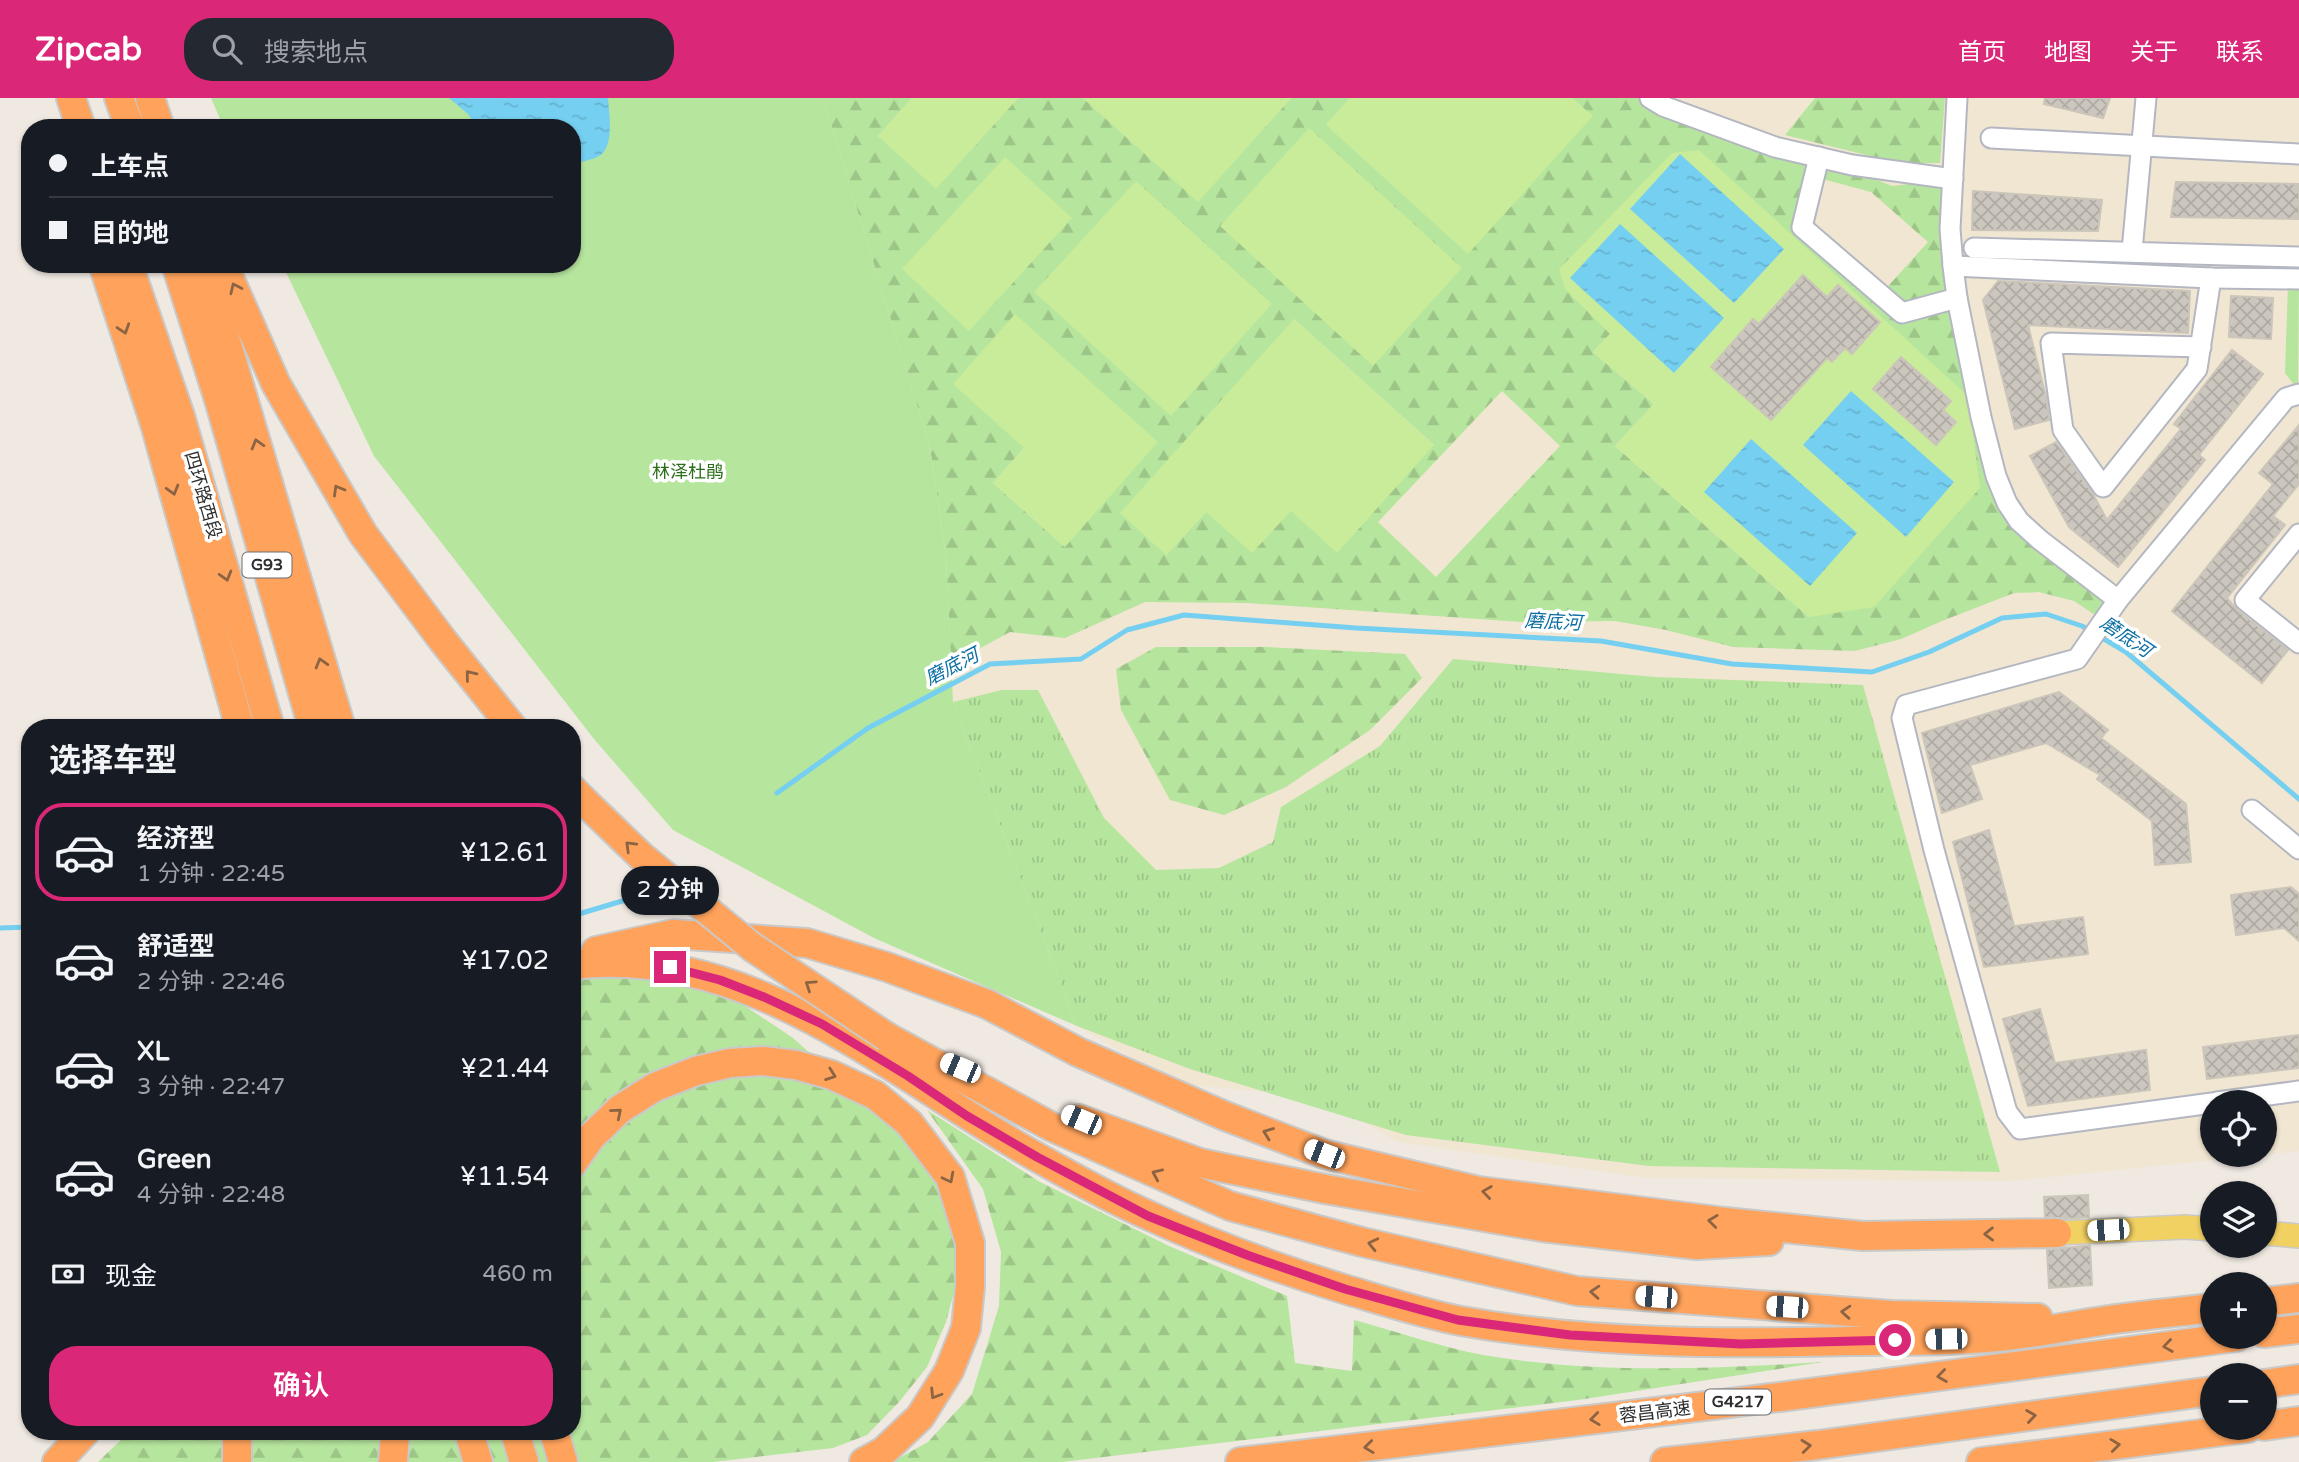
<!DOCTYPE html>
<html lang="zh">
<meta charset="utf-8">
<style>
body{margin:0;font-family:"Varela Round","Noto Sans SC",sans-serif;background:#242831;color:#f1f3f6;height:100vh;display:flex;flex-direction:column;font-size:26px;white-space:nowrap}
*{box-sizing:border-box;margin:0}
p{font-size:23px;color:#9ea1a6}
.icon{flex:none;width:38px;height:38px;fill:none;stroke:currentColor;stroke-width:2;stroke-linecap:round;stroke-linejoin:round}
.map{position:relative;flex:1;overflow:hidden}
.side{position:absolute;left:21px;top:621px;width:560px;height:721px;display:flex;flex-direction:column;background:#171b24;border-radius:28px;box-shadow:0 2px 5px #0004}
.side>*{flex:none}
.top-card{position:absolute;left:21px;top:21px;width:560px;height:154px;border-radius:28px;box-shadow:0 2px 5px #0004;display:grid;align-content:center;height:154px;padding:0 28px;background:#171b24}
.fabs{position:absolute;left:2200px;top:992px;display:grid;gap:14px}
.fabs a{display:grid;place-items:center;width:77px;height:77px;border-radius:50%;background:#171b24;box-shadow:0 2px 5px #0004;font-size:35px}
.end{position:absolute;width:32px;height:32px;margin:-16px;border:9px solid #db2777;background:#fff;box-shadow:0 0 0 4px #fff}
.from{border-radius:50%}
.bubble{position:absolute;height:49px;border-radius:24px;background:#171b24;box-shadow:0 2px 5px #0004;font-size:23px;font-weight:600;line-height:49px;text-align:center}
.car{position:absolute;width:21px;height:42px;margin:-21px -10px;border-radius:9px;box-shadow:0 0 5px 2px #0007;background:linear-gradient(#fff 24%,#345 0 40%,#fff 0 76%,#345 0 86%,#fff 0)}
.top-card b{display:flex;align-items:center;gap:24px;height:66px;font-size:26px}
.top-card b+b{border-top:2px solid #363941}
.top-card i{width:18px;height:18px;background:#f1f3f6}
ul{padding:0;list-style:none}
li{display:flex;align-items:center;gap:21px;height:98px;margin:0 14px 10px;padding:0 14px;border:4px solid transparent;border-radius:28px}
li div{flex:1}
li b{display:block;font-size:26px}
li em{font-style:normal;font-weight:600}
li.selected{border-color:#db2777}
li>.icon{width:63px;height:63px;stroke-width:1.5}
h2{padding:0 28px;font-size:32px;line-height:84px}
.pay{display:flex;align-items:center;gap:18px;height:77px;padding:0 28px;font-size:26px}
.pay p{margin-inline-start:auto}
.primary-button{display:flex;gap:14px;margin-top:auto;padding:14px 28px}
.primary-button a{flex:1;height:80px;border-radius:28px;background:#db2777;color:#fff;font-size:28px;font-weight:600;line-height:80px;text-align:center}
header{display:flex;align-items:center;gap:42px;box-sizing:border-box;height:98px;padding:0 35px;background:#db2777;color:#fff}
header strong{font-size:33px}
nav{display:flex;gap:38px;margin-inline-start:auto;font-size:24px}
.search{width:490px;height:63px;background:#242831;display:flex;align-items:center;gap:18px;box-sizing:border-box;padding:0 24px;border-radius:28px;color:#9ea1a6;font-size:26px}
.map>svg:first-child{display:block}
.education{fill:#f0e6d1}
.grass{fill:url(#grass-tufts)}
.forest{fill:url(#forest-firs);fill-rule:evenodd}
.park{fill:#b6e59e}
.pitch{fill:#c9ec9a}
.water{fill:url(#water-ripples)}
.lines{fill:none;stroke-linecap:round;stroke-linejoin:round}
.stream{stroke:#75cff0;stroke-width:5}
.building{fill:url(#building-cross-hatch);stroke:#cbc5ba;stroke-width:2}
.minor-casing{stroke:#b4b7c1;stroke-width:23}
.major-casing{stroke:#c9c9c9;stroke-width:26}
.highway-casing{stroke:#c9c9c9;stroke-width:32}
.minor{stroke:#fff;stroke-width:19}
.major{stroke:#f2d163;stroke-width:23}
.highway{stroke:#ffa35c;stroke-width:28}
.highway-bridge-casing{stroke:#c9c9c9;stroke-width:32;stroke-linecap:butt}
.highway-bridge{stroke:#ffa35c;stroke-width:28}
.oneway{stroke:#8c6343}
.route{stroke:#db2777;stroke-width:9}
.labels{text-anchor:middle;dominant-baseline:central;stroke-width:7;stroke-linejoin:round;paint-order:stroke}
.shield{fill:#fff;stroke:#6d6d6d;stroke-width:2}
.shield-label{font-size:16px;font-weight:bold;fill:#2e2e2e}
.park-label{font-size:18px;fill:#2c6e1b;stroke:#fff}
.street-label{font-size:18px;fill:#2e2e2e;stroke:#fff}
.water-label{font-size:19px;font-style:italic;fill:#0d6fa3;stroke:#fff}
</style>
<header>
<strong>Zipcab</strong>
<div class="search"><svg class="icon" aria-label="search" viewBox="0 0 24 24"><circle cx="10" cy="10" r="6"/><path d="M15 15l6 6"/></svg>搜索地点</div>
<nav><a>首页</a><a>地图</a><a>关于</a><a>联系</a></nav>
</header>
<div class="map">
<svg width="2299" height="1364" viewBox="0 0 2299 1364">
<defs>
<pattern id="grass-tufts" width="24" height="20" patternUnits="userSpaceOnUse" patternTransform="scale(1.75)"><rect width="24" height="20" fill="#b6e59e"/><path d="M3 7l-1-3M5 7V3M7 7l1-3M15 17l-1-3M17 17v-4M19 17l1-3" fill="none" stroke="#9dc588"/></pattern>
<pattern id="forest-firs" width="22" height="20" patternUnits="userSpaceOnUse" patternTransform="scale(1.75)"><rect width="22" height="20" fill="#b6e59e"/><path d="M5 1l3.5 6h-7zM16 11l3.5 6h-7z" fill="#9dc588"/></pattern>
<pattern id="water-ripples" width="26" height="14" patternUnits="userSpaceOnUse" patternTransform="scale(1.75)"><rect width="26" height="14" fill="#75cff0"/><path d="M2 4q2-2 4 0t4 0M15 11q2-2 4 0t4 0" fill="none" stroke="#66b2ce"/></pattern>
<pattern id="building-cross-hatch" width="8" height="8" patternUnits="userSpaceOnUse" patternTransform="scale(1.75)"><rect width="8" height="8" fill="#cbc7bf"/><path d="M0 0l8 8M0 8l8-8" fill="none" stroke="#afaba4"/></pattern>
</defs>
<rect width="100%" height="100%" fill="#efe9e1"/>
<path class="education" d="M823,0H2299V1053L2265,1057L2264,1004H2212V1057H2262L2011,1083L1646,1080L1398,1044L1320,999L1178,986L1077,928L953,604L951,566Z"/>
<path class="grass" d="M1453,561L1655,579L1863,587L2000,1074L1649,1068L1406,1037L1190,971L1077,928L953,604L1002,592H1038L1104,720L1156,772L1219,770L1273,744L1281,709L1380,648Z"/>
<g class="forest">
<path d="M823,0H912L878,38L936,90L1018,0H1083L1198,103L1291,0H1350L1326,27L1592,18L1572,0H1650L1819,59L1892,88L1953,81L1950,131L2007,405L2109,495L2095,517L2074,503L2039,494L2014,495L1942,523L1901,541L1855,553L1733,549L1666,532L1615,523L1522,524L1247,505L1145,504L1065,540L1010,534L951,566L946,459L930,350ZM1815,79L1871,94L1928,144L1881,196L1802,129ZM1294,221L1434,347L1291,413L1206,414L1166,457ZM1610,236L1809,519L1615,348L1654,306L1593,254ZM1502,293L1560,348L1436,479L1378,424ZM1024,350L1065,449L993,385Z"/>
<path d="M1815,0H1945L1940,65H1899L1785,37Z"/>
<path d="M1156,549H1266L1405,556L1422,580L1370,632L1286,689L1224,717L1170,702L1121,612L1116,571Z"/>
<path d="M572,878H656L733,900L793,940L898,1035L923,1062L940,1094L953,1132L958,1179L946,1224L927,1269L899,1304L867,1337L833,1350L713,1364H98L129,1334H194L195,1339L219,1334H572Z"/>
<path d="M927,1012L1040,1084L1169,1148L1287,1198L1295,1265L1352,1273L1354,1222C1395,1233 1441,1249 1483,1257C1595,1276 1710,1271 1823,1264L1578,1302L1062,1364H892L928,1344L972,1296L999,1208L1001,1154L983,1091Z"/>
</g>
<g class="park">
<path d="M211,0H823L930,350L946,459L953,604L1077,928L874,840L673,732L594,641L374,358L282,166H572V30H224Z"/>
<path d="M2288,186H2299L2298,292L2285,275Z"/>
</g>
<g class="pitch">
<path d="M912,0H1018L936,91L878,38Z"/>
<path d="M1083,0H1291L1198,104Z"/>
<path d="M1350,0H1572L1593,18L1468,156L1326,27Z"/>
<path d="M1309,30L1462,170L1373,268L1220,128Z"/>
<path d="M1699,52L1968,298L1980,390L1874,509L1809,519L1615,348L1654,306L1593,254L1610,236L1565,191L1559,171L1672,55Z"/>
<path d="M1005,59L1072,120L969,233L902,171Z"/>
<path d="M1136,83L1272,206L1171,318L1034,194Z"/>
<path d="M1015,216L1158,344L1065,449L993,385L1024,350L953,286Z"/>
<path d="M1294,221L1434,347L1337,455L1291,413L1252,455L1206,414L1166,457L1120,415Z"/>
</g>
<g class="water">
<path d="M449,0H608C609,15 615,49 599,58C592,62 580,64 572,66V30H477L468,16Z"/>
<path d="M1680,56L1784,151L1734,205L1630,111Z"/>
<path d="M1620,126L1724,220L1674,275L1570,180Z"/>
<path d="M1851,293L1954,384L1906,439L1803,347Z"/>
<path d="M1751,341L1857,435L1810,488L1704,394Z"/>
</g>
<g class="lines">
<g class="stream">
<path d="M777,695L868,630L990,566L1081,561L1127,532L1184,517L1356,530L1601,543L1732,566L1872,574L1929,554L2002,520L2046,516L2082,528L2126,554L2299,701"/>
<path d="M572,818L649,795"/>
<path d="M0,830L30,829"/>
</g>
</g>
<g class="building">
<path d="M2045,0H2110L2103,20L2044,6Z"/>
<path d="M2176,84L2299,86V121L2171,119Z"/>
<path d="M1973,93L2102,102L2098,133L1972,132Z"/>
<path d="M1803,177L1827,199L1838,187L1880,224L1852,256L1845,250L1832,264L1827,260L1771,322L1711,269L1753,221L1759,226Z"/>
<path d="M1998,183L2190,193L2188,235L2028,227L2046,299L2049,322L2015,331L1983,202Z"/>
<path d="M2231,198L2273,200L2271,241L2229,239Z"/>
<path d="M2232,252L2263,276L2199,357L2205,362L2118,469L2069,429L2030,358L2056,344L2093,396L2107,422L2181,331L2174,326Z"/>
<path d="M1901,259L1951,303L1943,312L1956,324L1936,347L1873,291Z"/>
<path d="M2299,327V386L2273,418L2285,427L2227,500L2237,512L2288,552L2262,585L2172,513L2273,386L2259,375Z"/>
<path d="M2059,594L2108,632L2101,640L2186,706L2191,764L2155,767L2152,723L2097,681L2100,677L2046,645L1970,667L1982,701L1942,715L1922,635Z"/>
<path d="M1989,732L2014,828L2083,819L2088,856L1984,869L1953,744Z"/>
<path d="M2291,789L2299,796V843L2284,830L2236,837L2231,797Z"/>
<path d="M2040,911L2055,965L2146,952L2150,992L2028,1008L2003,921Z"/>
<path d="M2299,937V970L2207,981L2203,949Z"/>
<path d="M2088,1097L2089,1119L2065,1121L2045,1119L2044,1099Z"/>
<path d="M2090,1147L2092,1187L2049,1190L2047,1152Z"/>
</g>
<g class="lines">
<defs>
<g id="minor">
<path d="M1650,0L1663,8L1775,49L1852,67L1953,81"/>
<path d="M1957,0L1950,131L1953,168L1957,200L1981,319L1996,378L2007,405L2019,423L2040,442L2118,502"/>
<path d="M1991,40L2299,56"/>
<path d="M1819,59L1802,129L1902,215L1957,200"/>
<path d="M1974,150L2299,159"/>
<path d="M2132,153L2146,0"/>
<path d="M1953,168L2211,180L2299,181"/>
<path d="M2201,249L2051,245L2063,332L2103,389L2197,271L2211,180"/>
<path d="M2299,436L2245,502L2299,545"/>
<path d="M2252,712L2299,751"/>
<path d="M2217,1004L2299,993"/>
<path d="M2212,1005L2020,1031L2007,1014L1934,752L1902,620L1906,607L2077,561L2118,502L2286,300L2299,296"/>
</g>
<g id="major">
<path d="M2057,1135L2185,1129L2212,1131"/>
<path d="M2264,1135L2299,1138"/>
</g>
<g id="highway">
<path d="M71,0L81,30"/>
<path d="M119,0L130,30"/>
<path d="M150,0L160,30"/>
<path d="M103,166L155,326L240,630"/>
<path d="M128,166L180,318L270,630"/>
<path d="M176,166L220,305L313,630"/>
<path d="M203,166L341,630"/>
<path d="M223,166L276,286L363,436L444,544L513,630"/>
<path d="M572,691L585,704"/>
<path d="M596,853L673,836L807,845L887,869L987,906L1078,954L1225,1018L1324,1056L1479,1093L1725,1124L1863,1138L2057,1135"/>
<path d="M572,867C750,846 891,976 1035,1058C1072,1079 1111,1101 1150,1118C1212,1147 1279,1171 1344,1191C1381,1202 1424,1216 1461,1223C1589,1246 1721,1246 1850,1243C1899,1242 1949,1244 1997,1239C2035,1236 2072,1227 2109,1222C2143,1217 2178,1214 2212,1210"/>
<path d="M887,939L1052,1029L1230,1108L1362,1144L1577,1193L1891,1217L2038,1220"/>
<path d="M1079,1021L1200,1065L1325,1091L1542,1129L1697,1147L1769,1143"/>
<path d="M572,1066L591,1039L620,1011L655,989L696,973L730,965L763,963L796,967L832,977L875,997L909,1025L950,1079L970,1145V1189L966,1230L949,1273L920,1319L884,1353L864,1364"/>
<path d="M2264,1204L2299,1200"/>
<path d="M2264,1235L2299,1231"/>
<path d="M2264,1286L2299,1281"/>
<path d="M2264,1328L2299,1323"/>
<path d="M469,1334L478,1364"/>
<path d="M515,1334L524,1364"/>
<path d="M554,1334L563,1364"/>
<path d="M57,1364L85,1334"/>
<path d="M237,1364V1334"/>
<path d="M393,1364L395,1334"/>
<path d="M1240,1364L1780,1299L2236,1239"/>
<path d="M1665,1364L1818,1347L2212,1293"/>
<path d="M1981,1364L2248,1330"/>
</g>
</defs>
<use href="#minor" class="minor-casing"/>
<use href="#major" class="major-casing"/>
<use href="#highway" class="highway-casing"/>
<use href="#minor" class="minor"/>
<use href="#major" class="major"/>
<use href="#highway" class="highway"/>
<defs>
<path id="highway-bridge" d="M585,704L641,758L752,849L887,939"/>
</defs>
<use href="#highway-bridge" class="highway-bridge-casing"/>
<use href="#highway-bridge" class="highway-bridge"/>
</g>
<defs><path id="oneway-chevron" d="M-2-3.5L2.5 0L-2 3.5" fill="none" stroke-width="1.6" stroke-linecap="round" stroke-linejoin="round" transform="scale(1.75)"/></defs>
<g class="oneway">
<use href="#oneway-chevron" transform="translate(235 190) rotate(-115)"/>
<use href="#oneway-chevron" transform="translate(124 231) rotate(72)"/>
<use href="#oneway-chevron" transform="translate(257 346) rotate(-106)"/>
<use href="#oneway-chevron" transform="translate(173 392) rotate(74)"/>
<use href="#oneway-chevron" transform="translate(338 392) rotate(-120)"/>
<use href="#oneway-chevron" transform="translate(226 478) rotate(74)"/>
<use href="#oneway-chevron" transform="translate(321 565) rotate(-106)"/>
<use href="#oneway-chevron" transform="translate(470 577) rotate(-129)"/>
<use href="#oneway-chevron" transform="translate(630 748) rotate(-136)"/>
<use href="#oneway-chevron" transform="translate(810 887) rotate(-146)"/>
<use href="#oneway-chevron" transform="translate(831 977) rotate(20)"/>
<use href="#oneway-chevron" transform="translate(617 1015) rotate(-40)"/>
<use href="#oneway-chevron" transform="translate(1268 1035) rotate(-159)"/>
<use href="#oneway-chevron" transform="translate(1157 1076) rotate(-156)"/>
<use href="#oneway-chevron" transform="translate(949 1080) rotate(63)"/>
<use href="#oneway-chevron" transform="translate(1487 1094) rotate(-172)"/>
<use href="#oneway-chevron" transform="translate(1713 1123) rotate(-173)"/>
<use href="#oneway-chevron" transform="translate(1989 1136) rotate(179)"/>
<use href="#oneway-chevron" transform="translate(1373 1146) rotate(-167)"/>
<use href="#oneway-chevron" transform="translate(1595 1194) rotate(-176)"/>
<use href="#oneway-chevron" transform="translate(1846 1214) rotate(-176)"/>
<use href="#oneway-chevron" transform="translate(2168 1248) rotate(172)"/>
<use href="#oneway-chevron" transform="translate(1942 1278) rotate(172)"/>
<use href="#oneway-chevron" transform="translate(935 1296) rotate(122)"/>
<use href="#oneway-chevron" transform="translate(2031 1318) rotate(-8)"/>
<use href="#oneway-chevron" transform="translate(1595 1321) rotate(173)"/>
<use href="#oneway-chevron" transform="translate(2115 1347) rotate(-7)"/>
<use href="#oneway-chevron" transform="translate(1806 1348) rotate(-6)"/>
<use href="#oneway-chevron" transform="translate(1369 1349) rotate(173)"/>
</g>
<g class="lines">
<path class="route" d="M670,869L720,882L764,899L822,926L908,978L967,1018L1037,1059L1148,1118L1247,1157L1345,1191L1458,1222L1570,1237L1741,1246L1895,1242"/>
</g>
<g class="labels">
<g class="shield">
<rect x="242.5" y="454.5" width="49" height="25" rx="5"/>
<rect x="1705" y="1291.5" width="66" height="25" rx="5"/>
</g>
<g class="shield-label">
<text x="267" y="467">G93</text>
<text x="1738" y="1304">G4217</text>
</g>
<g class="park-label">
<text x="688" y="374">林泽杜鹃</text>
</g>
<g class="street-label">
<text transform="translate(203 397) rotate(74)">四环路西段</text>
<text transform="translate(1655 1314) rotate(-7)">蓉昌高速</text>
</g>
<g class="water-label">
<text transform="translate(1553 524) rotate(3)">磨底河</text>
<text transform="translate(2126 539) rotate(34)">磨底河</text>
<text transform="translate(952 569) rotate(-27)">磨底河</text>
</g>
</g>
</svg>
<div class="fabs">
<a><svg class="icon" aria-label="locate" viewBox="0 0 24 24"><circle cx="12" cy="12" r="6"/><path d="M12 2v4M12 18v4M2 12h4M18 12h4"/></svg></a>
<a><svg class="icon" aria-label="layers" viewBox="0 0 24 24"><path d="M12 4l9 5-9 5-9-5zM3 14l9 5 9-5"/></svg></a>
<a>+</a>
<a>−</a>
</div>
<i class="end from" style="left:1895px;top:1242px"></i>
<i class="end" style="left:670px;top:869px"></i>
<div class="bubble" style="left:621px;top:768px;width:98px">2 分钟</div>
<i class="car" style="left:960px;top:970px;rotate:293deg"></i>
<i class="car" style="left:1081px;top:1022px;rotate:293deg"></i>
<i class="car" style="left:1324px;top:1056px;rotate:291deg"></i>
<i class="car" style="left:2108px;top:1132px;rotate:267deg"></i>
<i class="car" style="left:1656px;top:1199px;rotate:275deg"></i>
<i class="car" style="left:1787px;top:1209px;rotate:274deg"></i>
<i class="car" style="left:1946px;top:1241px;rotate:269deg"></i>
<div class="top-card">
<b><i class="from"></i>上车点</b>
<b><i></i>目的地</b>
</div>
<section class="side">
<h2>选择车型</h2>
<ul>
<li class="selected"><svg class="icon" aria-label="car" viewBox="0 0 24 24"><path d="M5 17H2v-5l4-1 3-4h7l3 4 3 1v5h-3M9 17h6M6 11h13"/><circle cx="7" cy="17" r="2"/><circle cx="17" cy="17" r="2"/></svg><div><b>经济型</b><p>1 分钟 · 22:45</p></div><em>¥12.61</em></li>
<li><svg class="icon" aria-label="car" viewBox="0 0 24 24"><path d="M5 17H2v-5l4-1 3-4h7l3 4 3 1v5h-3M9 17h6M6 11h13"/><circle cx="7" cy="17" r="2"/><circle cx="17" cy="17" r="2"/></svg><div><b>舒适型</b><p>2 分钟 · 22:46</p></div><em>¥17.02</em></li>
<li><svg class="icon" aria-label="car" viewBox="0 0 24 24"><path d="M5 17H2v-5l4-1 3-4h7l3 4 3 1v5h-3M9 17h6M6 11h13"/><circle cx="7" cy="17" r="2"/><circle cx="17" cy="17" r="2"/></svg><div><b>XL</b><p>3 分钟 · 22:47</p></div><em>¥21.44</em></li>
<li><svg class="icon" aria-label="car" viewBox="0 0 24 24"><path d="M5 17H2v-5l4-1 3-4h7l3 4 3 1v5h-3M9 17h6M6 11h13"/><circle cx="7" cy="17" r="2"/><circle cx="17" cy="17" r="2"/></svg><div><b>Green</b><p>4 分钟 · 22:48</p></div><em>¥11.54</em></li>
</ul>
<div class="pay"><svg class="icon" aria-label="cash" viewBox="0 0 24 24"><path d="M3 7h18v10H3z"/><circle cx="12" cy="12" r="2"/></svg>现金<p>460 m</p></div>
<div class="primary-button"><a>确认</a></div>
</section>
</div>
